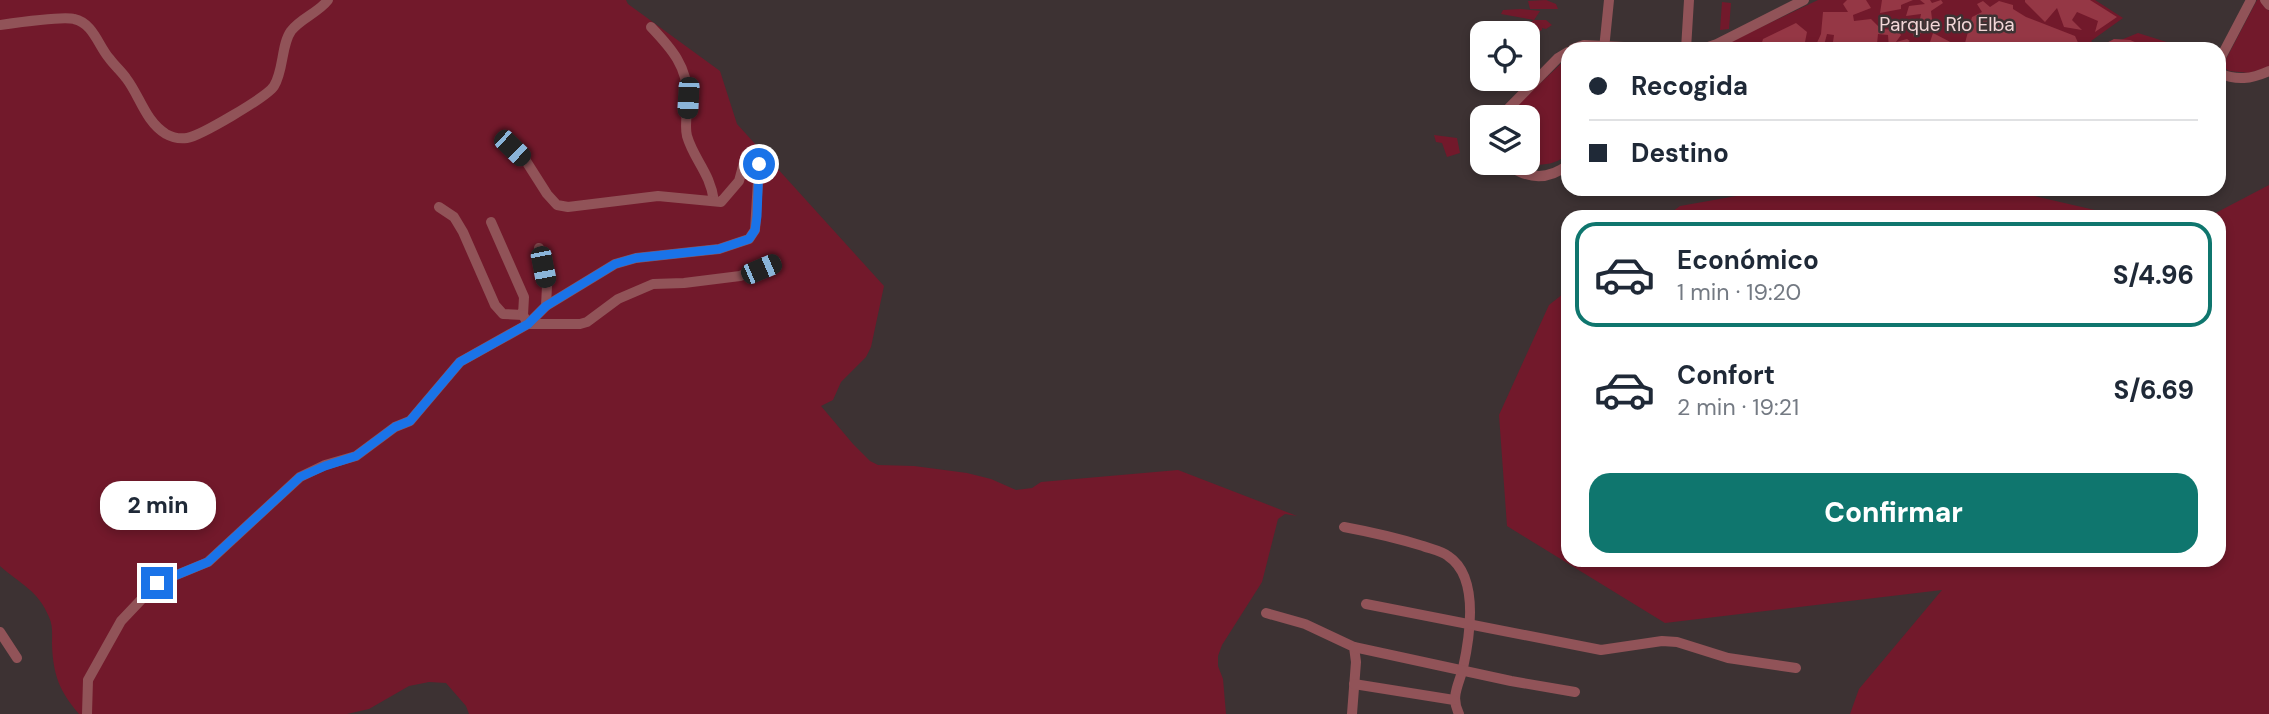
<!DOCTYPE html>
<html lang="es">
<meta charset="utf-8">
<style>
body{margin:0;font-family:"DM Sans",sans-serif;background:#f2f2f3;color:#1f2937;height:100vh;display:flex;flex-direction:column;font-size:26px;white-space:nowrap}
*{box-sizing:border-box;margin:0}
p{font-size:23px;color:#747a83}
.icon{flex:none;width:38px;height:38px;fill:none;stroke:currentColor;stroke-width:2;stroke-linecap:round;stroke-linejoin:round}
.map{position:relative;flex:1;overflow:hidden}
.sheet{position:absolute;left:1561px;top:210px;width:665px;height:357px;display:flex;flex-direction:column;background:#fff;border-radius:21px;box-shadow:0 4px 10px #0003}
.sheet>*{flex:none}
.banner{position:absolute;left:1561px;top:42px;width:665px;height:154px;border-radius:21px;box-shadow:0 4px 10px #0003;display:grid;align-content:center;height:154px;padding:0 28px;background:#fff}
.buttons{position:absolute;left:1470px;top:21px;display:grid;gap:14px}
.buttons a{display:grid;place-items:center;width:70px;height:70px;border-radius:14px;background:#fff;box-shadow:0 4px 10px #0003;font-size:35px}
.end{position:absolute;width:32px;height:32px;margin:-16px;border:9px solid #1a73e8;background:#fff;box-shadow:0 0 0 4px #fff}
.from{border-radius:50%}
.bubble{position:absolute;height:49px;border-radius:21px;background:#fff;box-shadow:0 4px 10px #0003;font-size:23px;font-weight:800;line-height:49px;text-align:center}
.car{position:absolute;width:21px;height:42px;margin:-21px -10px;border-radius:9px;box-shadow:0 0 5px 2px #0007;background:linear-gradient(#222 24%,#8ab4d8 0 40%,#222 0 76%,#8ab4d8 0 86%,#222 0)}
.banner b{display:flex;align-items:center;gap:24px;height:66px;font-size:26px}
.banner b+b{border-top:2px solid #e0e1e3}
.banner i{width:18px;height:18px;background:#1f2937}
ul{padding:12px 0 0;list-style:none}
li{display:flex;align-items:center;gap:21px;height:105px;margin:0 14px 10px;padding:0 14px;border:4px solid transparent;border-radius:21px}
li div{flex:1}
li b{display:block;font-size:26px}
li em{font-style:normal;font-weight:800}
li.on{border-color:#0f766e}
li>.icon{width:63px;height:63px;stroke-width:1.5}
.action{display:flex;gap:14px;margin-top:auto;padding:14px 28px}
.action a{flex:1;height:80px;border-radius:21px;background:#0f766e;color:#fff;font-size:28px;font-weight:800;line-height:80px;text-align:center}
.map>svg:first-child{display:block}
.green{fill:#72192b}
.forest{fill:#953745}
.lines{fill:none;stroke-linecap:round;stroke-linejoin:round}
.street{stroke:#915358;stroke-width:10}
.route{stroke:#1a73e8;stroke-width:9}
.labels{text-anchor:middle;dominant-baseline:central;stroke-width:5;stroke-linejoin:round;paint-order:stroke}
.park-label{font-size:19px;fill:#f3d7d8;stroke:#3d3233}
</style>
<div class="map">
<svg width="2269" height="714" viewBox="0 0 2269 714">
<rect width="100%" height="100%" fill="#3d3233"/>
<g class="green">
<path d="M0,0H626L628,4L720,71L737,124L884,286L871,347L866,357L841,382L833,400L821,406L853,444L870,461L878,465L914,466L967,473L991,479L1016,490L1032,488L1041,482L1178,470L1297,516L1285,514L1278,519L1262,582L1222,645L1218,656V666L1223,679L1226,714H469L466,706L446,683L429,682L409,686L369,709L347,714H79C59,691 53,674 52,644C52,635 53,625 49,617C38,590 20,584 0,566Z"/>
<path d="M1546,0L1556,4L1558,9H1530L1528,1Z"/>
<path d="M1818,0H2095L2123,18L2091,41L2101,48L2138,33L2173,44L2179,49H1715Z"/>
<path d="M2257,0H2262L2269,11V67L2249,73L2229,71L2226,69L2225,61Z"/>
<path d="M1722,2L1731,3L1729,29L1720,30Z"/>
<path d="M1521,9L1540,11L1534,20H1546L1552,25L1546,29L1542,28V30L1538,32L1531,22L1534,20L1501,14L1503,10Z"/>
<path d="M1568,57V154C1554,166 1540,166 1522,163H1528V117H1507V115Z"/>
<path d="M1434,135L1457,138L1460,153L1447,157L1442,143L1436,142Z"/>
<path d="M2269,185V714H1850L1859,689L1942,590L1665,623L1507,526L1499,415L1549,305L1568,290V560H2219V217H2208Z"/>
<path d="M1776,189H2004L2125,217H1665L1680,206Z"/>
</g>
<g class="forest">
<path d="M1847,0H1866L1871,8L1853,15L1854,21L1871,19L1881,29L1897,30L1901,35L1896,42L1907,39L1910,41L1898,49H1889L1888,35L1878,34L1877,44L1882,49H1832L1834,35L1827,34L1823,49H1760L1763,39L1796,23L1807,32L1805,42L1815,47L1821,34L1823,12H1848L1843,4Z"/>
<path d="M1882,0H1913L1901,5V9L1880,13Z"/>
<path d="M1920,0H1930L1932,3L1941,0L1943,3L1931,11L1933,27L1914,37L1910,26L1920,19L1921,14L1906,16L1909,6L1925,4Z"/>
<path d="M2025,0H2090L2117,17L2095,32L2098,21L2077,12L2072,20L2082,30L2064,27L2057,8L2045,22L2025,2Z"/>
<path d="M1983,1L1990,7L1999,1L2013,5V9L2026,17L2075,36L2081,49H1972L1965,43L1972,17L1982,12L1977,4Z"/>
<path d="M1933,33L1960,47V49H1936L1930,42Z"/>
<path d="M2114,39L2130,40L2142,45L2141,49H2095Z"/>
</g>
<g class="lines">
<g class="street">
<path d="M2265,0L2269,5"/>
<path d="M0,25C14,23 63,16 74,19C93,23 98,45 109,58C114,65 121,71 126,78C140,96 145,121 166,134C173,138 180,139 187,138C200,136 267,97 274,86C284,70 281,45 291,31C301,18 318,13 328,0"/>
<path d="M651,27C672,49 687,66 688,98C688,110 684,124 687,136C694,160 710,172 714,201"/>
<path d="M1573,49L1584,45L1664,49"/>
<path d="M1604,49L1609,0"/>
<path d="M1686,49L1689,0"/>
<path d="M1702,49L1717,44L1804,0"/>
<path d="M2219,61L2251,0"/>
<path d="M2219,73C2237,81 2251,79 2269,71"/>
<path d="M1500,117L1558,58L1568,52"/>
<path d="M1506,163C1526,179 1547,181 1568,165"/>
<path d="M439,207L454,217L463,232L495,305L503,314L523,315L524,297L491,222"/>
<path d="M539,248L547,286L546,306"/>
<path d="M523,315L528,324H580L587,322L618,299L653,284L684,283L740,276L776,262"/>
<path d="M1344,527C1371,532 1397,538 1423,546C1431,549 1442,551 1448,556C1480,577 1470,636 1463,668C1459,685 1450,696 1459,714"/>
<path d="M1366,604L1601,650L1662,641L1677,642L1728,658L1796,668"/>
<path d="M1266,613L1305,624L1354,647L1356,662L1352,714"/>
<path d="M0,632L17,658"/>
<path d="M1354,647L1511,681L1575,692"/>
<path d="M1354,684L1454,700"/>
<path d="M87,714L88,680L121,621L157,583L208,562L300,477L325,465L356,456L395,427L410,421L460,362L528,324L546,306L615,264L636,258L719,249L749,239L755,230L759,164L752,154L746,155L739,181L721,202L658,196L568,207L557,205L547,194L526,161L512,147"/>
</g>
</g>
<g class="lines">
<path class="route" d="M157,583L208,562L300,477L325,466L356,456L395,427L410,421L460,362L528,324L546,306L615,264L636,258L719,249L749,239L755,230L757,216L759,164"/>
</g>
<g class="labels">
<g class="park-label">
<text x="1947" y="24">Parque Río Elba</text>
</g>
</g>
</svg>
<div class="buttons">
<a><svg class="icon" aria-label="locate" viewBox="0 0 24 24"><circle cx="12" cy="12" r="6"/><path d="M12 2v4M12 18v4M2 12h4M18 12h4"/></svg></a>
<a><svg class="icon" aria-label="layers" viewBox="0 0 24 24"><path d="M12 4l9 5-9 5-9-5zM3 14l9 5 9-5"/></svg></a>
</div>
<i class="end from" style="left:759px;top:164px"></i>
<i class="end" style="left:157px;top:583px"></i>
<div class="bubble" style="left:100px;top:481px;width:116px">2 min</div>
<i class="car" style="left:688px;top:98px;rotate:183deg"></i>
<i class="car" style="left:512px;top:148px;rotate:134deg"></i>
<i class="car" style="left:543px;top:267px;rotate:169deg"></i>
<i class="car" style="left:761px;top:269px;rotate:67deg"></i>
<div class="banner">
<b><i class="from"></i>Recogida</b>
<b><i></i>Destino</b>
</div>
<section class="sheet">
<ul>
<li class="on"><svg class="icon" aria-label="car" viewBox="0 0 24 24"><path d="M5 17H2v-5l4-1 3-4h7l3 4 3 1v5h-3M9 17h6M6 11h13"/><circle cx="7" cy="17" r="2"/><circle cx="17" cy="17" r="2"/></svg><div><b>Económico</b><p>1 min · 19:20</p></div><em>S/4.96</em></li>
<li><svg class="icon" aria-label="car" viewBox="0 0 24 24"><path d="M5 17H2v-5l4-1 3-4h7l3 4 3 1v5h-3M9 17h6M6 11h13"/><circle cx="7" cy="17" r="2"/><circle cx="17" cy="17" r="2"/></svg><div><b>Confort</b><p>2 min · 19:21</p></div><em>S/6.69</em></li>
</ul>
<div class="action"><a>Confirmar</a></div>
</section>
</div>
